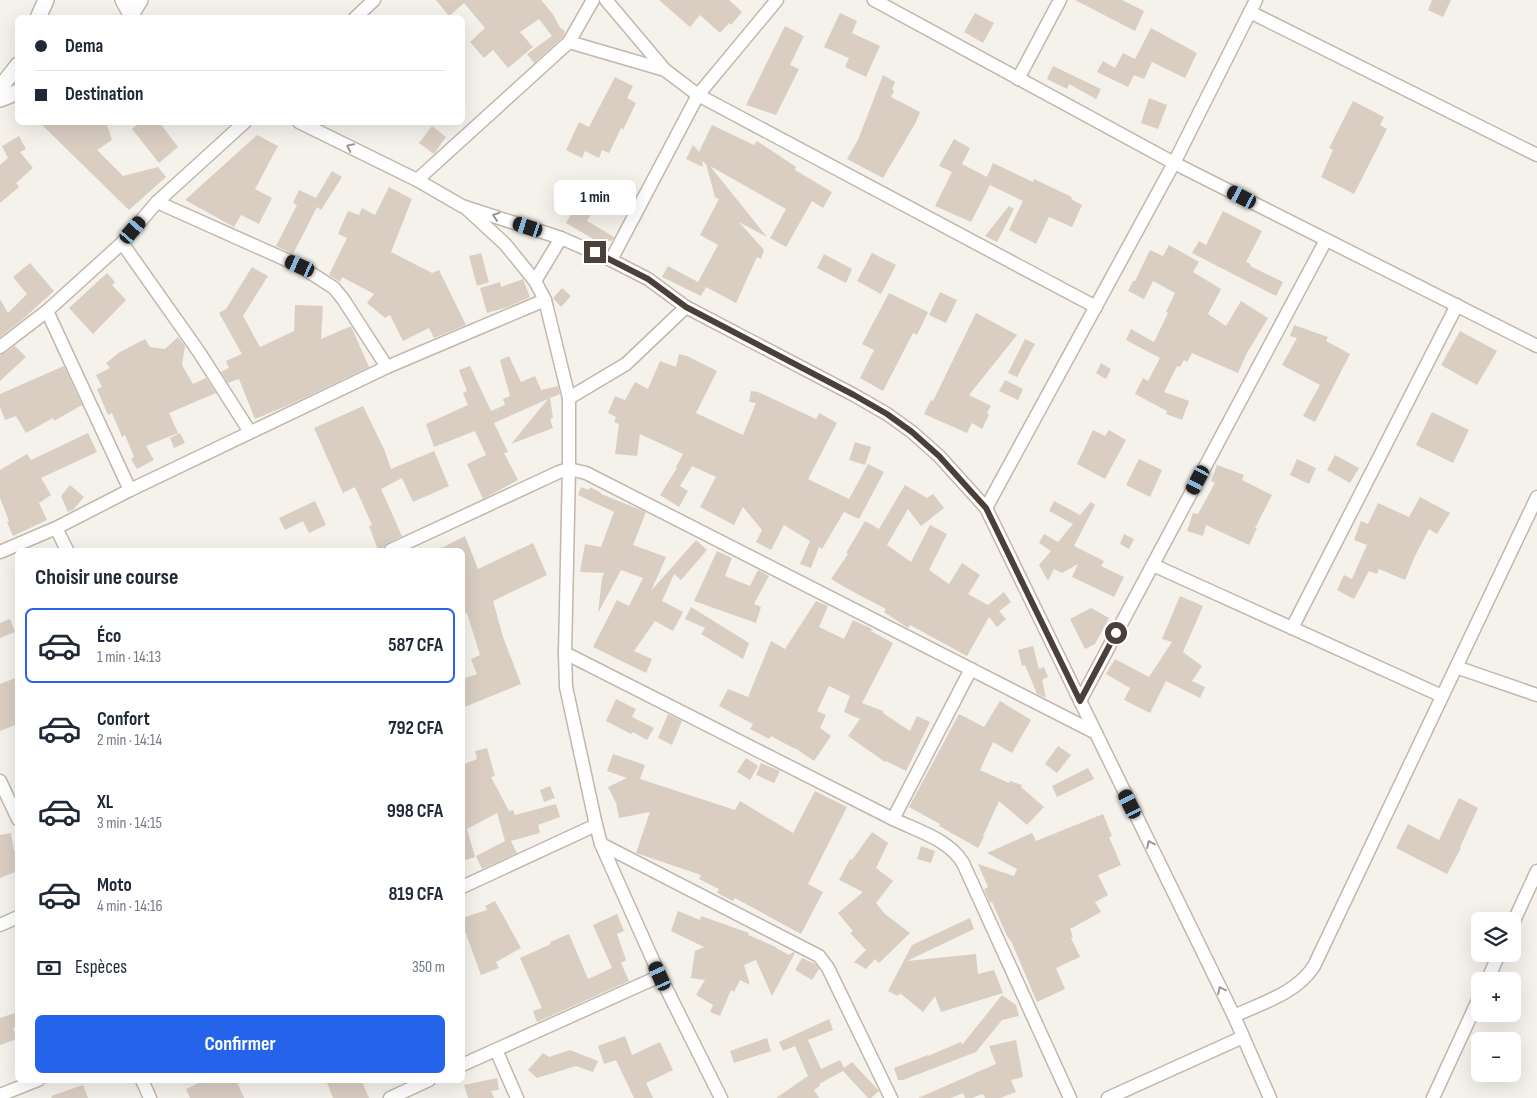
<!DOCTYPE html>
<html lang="fr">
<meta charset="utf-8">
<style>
body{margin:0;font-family:"Sofia Sans Condensed",sans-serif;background:#f2f2f3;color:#1f2937;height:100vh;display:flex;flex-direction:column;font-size:19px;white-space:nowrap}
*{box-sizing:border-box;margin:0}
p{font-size:16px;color:#747a83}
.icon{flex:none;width:28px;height:28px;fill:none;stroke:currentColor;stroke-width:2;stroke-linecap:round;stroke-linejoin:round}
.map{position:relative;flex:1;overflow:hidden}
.drawer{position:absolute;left:15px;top:548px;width:450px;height:535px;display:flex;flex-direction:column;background:#fff;border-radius:8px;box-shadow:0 5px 20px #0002}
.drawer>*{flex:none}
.top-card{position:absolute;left:15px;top:15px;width:450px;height:110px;border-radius:8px;box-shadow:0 5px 20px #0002;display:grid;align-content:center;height:110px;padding:0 20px;background:#fff}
.buttons{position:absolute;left:1471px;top:912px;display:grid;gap:10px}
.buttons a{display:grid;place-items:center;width:50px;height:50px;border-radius:8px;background:#fff;box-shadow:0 5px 20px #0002;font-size:25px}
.end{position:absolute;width:22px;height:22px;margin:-11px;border:6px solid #4a4038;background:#fff;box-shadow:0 0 0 2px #fff}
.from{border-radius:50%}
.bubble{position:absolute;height:35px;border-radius:8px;background:#fff;box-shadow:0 5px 20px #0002;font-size:16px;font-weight:700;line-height:35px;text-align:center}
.car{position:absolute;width:15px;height:30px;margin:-15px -8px;border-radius:6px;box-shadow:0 0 4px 1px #0007;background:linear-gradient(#222 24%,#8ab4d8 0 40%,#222 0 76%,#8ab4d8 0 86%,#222 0)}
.top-card b{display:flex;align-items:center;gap:18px;height:48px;font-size:19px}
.top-card b+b{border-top:1px solid #e0e1e3}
.top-card i{width:12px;height:12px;background:#1f2937}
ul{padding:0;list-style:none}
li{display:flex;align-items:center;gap:15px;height:75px;margin:0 10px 8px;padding:0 10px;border:2px solid transparent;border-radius:8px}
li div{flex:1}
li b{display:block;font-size:19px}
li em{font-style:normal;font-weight:700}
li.active{border-color:#2563eb}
li>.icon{width:45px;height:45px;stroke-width:1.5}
h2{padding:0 20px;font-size:22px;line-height:60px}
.pay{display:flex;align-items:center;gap:12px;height:55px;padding:0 20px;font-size:19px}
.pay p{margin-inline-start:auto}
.primary-button{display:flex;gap:10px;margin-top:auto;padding:10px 20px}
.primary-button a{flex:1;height:58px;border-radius:8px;background:#2563eb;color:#fff;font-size:20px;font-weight:700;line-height:58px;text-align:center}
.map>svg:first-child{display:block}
.building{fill:#dacec3}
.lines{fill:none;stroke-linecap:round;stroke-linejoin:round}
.minor-casing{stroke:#c1b7ad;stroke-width:15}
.tertiary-casing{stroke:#c1b7ad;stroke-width:18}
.minor{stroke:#fff;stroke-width:12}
.tertiary{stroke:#fff;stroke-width:15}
.oneway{stroke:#9b9692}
.route{stroke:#4a4038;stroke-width:6}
</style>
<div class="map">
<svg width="1537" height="1098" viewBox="0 0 1537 1098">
<rect width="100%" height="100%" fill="#f5f1eb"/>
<g class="building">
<path d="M436,0H541L552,13L561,29L562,28L565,32L563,37L534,63L527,54L552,36L539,19L520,32L533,47L508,68L493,50L484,58L470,42L485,28L464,3L449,16Z"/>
<path d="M659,0H729L742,12L731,25L729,23L720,33L700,15L690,27Z"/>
<path d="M1075,0H1122L1144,11L1135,31Z"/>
<path d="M1432,0H1451L1443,17L1428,10Z"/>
<path d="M840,13L857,21L852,33L880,46L866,77L845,67L849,58L824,47Z"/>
<path d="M975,13L994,23L983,43L964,32Z"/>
<path d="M785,26L804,36L790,65L799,69L776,115L746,105Z"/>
<path d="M1151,28L1197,53L1185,78L1152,62L1144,79L1134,75L1128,87L1097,72L1103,61L1115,68L1123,53L1135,59Z"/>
<path d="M1053,66L1101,89L1096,99L1069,84L1067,89L1047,79Z"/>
<path d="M883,75L895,82L892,89L894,91L891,97L920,112L916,122L883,178L847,159L858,140Z"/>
<path d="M615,77L633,86L627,98L636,103L623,130L621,128L609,153L602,150L599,158L585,151L582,158L566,150L579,122L589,127Z"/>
<path d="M1149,98L1167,105L1158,129L1141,123Z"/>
<path d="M1353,101L1384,117L1380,125L1387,129L1354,194L1321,177L1333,150L1329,148Z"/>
<path d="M39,122H106L112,140L97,150L123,176L158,167L166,177L129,210Z"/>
<path d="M140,122H159L178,147L159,163L132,129Z"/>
<path d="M712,125L754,145L757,141L796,167L795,170L832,192L823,208L812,201L786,247L770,238L786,209L710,166L767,237L739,222L764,250L761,259L757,257L736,303L706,287L701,296L662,277L668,266L698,282L718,245L700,235L719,199L715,197L706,164L702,161L703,167L686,159L693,145L699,152Z"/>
<path d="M432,126L446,137L434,154L419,143Z"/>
<path d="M257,135L278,146L255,189L272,198L259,224L241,215L234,227L185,200Z"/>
<path d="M19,136L26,149L20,152L33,168L16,183L19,187L0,203V165L8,158L2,146Z"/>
<path d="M954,139L970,148L962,164L987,177L993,163L1033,182L1034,179L1072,197L1071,199L1082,205L1072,227L1049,217L1036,244L1009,230L1023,201L990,185L971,222L935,206L952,172L939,166Z"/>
<path d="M332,171L342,177L321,210L317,207L293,254L276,246L297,205L293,203L299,190L316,198Z"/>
<path d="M389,187L412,199L391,252L432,273L439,270L466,325L434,338L429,328L403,341L390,315L385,318L367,303L374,294L342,277L340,282L329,275L347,238L338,234L348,211L359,215L362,208L375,215Z"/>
<path d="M580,199L595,208L587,221L614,237L613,240L600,243L566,223Z"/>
<path d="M1009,206L1014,209L997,242L985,236Z"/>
<path d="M1223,211L1262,231L1246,262L1251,264L1250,266L1283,282L1276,296L1192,253L1199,241L1206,245Z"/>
<path d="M1169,245L1199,262L1193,272L1221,289L1208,314L1226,326L1241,301L1268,318L1247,353L1238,373L1192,353L1187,362L1184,360L1180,367L1177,366L1164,392L1189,401L1182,420L1166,414L1167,411L1135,394L1143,378L1148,381L1160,358L1126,340L1131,329L1154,342L1168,313L1166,312L1175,293L1153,281L1144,299L1128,291L1133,281H1135L1150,250L1163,256Z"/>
<path d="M481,253L489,282L477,286L469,256Z"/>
<path d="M872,253L896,265L881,294L857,281Z"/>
<path d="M824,254L852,269L846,283L817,268Z"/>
<path d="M30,263L54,291L23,319L0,337V299L8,313L27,294L13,277Z"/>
<path d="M252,267L268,276L243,316L260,347L294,331L295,305L323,306L321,339L351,326L369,367L291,404L255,419L239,379L228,383L221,372L229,368L226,361L242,354L219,313L226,309Z"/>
<path d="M107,273L115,282L112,285L126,300L93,334L69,308Z"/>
<path d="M523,279L530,297L508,307L487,313L480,288L500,282L501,287Z"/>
<path d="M562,288L571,296L561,307L553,298Z"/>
<path d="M940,292L957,300L946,323L929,315Z"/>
<path d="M889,293L928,312L917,335L913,333L883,391L860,378L874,350L862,344Z"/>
<path d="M976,313L1017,335L969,395L991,406L987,413L989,415L982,429L972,423L967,433L924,414L931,400L933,401Z"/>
<path d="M1294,325L1328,337L1326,341L1350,354L1315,422L1303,416L1320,385L1282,365L1297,338L1290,336Z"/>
<path d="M1460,331L1497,351L1477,385L1441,365Z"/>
<path d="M178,337L185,346L182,365L193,384L206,378L216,393L169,413L178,433L146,446L154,460L137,469L131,459L134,457L125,435L122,437L112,413L108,415L97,389L102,387L96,375L110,368L106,363L120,352L145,339L150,347L165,349Z"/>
<path d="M1025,339L1035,344L1017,377L1008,373Z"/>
<path d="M15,346L26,357L0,381V355L5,353Z"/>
<path d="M679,354L687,356L717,371L696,413L743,435L756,403L749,402L751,391L758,392L816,419L819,413L837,423L808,479L849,499L868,464L884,472L859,519L844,512L822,549L819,547L811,568L800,564L810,541L784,525L771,550L756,542L762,530L743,507L734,525L700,507L716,477L692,466L680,486L688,491L679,507L660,495L677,468L676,467L683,454L640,434L637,456L615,454L619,424L614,422L616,417L608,413L615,396L625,400L635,382L648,389L660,361L676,367Z"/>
<path d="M509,356L521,382L535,376L541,390L558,386L560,394L550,398L553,418L550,419L553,428L511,444L548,399L494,423L508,452L504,453L518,480L483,499L467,464L486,455L475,431L434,447L426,424L468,405L463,393L467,391L459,370L470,366L491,411L505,405L503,399L510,396L500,360Z"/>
<path d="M1101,363L1111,369L1106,379L1096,373Z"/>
<path d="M64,366L82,405L54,421L53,418L26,433L16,416L5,420L0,407V394Z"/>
<path d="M1005,380L1023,389L1018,400L999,391Z"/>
<path d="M363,406L384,449L391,469L434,451L449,486L413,502L402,478L381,489L402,536L388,543L383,548L378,550L369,526L372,525L355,487L343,493L314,428Z"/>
<path d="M1432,412L1469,430L1453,463L1416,445Z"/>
<path d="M1093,430L1105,436L1109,430L1126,440L1105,479L1077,464Z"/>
<path d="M88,433L97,452L41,478L51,495L39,503L47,520L13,536L7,522L9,521L0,498V470L27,454L31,460Z"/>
<path d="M180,433L185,443L174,448L170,438Z"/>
<path d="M855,442L871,447L865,465L849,460Z"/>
<path d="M1335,455L1359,468L1350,483L1327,470Z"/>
<path d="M1139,459L1162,470L1150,497L1126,485Z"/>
<path d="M1297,459L1316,468L1309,484L1290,475Z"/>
<path d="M1217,465L1244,475L1242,480L1272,495L1255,528H1257L1249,545L1206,525L1203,536L1187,531L1193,513L1198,514L1215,483L1211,481Z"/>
<path d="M70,485L84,497L73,510L68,512L61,496Z"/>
<path d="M905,485L927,498L933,494L944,508L921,526L908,509L887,545L911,562L930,525L947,534L929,570L949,584L962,563L980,575L968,594L988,605L1004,592L1011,602L999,611L1006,619L997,627L989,617L967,656L910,625L908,628L884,612L886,609L846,588L831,579L848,554L846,553L865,521L879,529Z"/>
<path d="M581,487L589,490L590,487L601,493V494L646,512L633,545L666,557L651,591L696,540L707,550L681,580L674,574L662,601L683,612L673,631L655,621L634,651L652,659L646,673L593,647L617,600L629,606L643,578L621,570L598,613L602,578L604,573L580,572L585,544L601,547L614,512L578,495Z"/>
<path d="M1420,497L1450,513L1437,534L1429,529L1415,556L1405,580L1379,569L1377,574L1369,571L1354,599L1337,590L1344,575L1352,579L1367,545L1354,540L1361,521L1368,524L1378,503L1409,517Z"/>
<path d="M315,501L326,525L309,533L303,521L285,530L279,518Z"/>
<path d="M1054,501L1080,515L1091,502L1095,505L1074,546L1104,561L1101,566L1124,577L1114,597L1072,577L1078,564L1062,573L1054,569L1048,581L1039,565L1051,551L1039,543L1044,534L1058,542L1073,524L1049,511Z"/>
<path d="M1124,534L1134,539L1129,549L1120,544Z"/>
<path d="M465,536L478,569L533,543L547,575L493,601L503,637L521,684L462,708V679L477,674L471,659L480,655L467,613L462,615V550H438Z"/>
<path d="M717,551L732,558L725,576L750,586L758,570L769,576L754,604L761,607L756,623L694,601Z"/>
<path d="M1180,596L1203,606L1183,652L1202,666L1192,681L1205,687L1200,698L1166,681L1150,713L1124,700L1130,688L1106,674L1115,659L1149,677L1172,642L1162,639Z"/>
<path d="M816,601L828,606L819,627L844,639L853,620L872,629L871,631L893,643L862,703L883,711V713L910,731L917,716L930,722L906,771L886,761L885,762L848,736L860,719L844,712L850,696L829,686L817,711L826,715L820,728L831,736L814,761L795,748V749L771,736L769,739L750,729L753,724L719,706L728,689L748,697L771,641L785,649Z"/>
<path d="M691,607L749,643L743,659L701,634L705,628L685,619Z"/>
<path d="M1091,608L1109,618L1095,644L1085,649L1070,619Z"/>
<path d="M10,619L15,632L0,638V623Z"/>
<path d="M1033,646L1039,669L1044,667L1048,677L1042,680L1046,697H1044L1037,694L1025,665L1022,666L1018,650Z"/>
<path d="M18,677V724L0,731V684Z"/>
<path d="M616,699L636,709L632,717L654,728L647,740L633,732L631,734L606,721Z"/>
<path d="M1000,701L1031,720L1012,753L993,742L980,770L1009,783L1010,781L1022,785L1021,787L1044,807L1027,825L999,801L983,836L984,837L978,848L939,826L940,824L909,807L959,714L984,727Z"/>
<path d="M668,714L682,721L672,745L658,738Z"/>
<path d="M1058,746L1071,755L1057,773L1045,764Z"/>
<path d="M487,748L495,776L491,777L509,811L513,810L515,815L556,804L560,817L538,825L540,833L511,841L517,853L482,869L476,856L505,841L497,813L467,829L475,857L462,861V765L477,759L475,751Z"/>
<path d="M613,754L645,765L640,779L735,810L740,801L793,833L815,791L847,807L808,884L823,892L801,934L735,898L733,901L717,893L719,889L699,879L701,875L636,853L650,812L619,818L616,803L608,787L627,778L607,771Z"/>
<path d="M746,758L758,766L750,780L737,772Z"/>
<path d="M761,763L780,771L774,783L756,775Z"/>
<path d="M1088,768L1094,779L1057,797L1052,786Z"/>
<path d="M550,786L555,798L544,802L540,790Z"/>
<path d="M1459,798L1478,808L1460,847L1461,848L1447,874L1396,848L1408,824L1439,840Z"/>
<path d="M1103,814L1112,836L1109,837L1121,865L1098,875L1108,895L1095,902L1101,912L1070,929L1073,937L1071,938L1080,957L1056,968L1065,989L1037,1002L1011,941L1007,936L992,902L990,903L984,889L988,887L978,864L1014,876L1017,869L987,853L1032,833L1036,841Z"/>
<path d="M872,832L888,843L876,868L893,881L876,903L885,914L910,933L879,963L875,959L866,969L854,962L866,950L850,933L853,931L838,913L863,892L839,880L850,859L852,860Z"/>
<path d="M11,833L14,850L18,858V871L0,878V835Z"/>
<path d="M921,846L935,851L931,863L917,859Z"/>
<path d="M495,901L521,948L496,962L499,968L481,975L462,923V918L487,910L485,906Z"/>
<path d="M678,911L700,920L701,916L749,933L748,935L776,947V948L789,955L793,952L795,953L772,996L756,960L744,965L750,985L740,980L734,992L731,990L720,1016L710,1012L713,1005L696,995L705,980L691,978L695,951L704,947L671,931Z"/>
<path d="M617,914L624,931L617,934L626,960L621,963L629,981L537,1022L533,1011L542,1008L520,958L551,944L550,942L569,934L588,979L612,968L593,925Z"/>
<path d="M970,918L974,929L907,961L976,954L978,974L994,970L1003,993L941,1012L935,996L923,1012L900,993L898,996L888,991L912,945Z"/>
<path d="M802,958L815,964L819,969L812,980L795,970Z"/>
<path d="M1002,995L1016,1005L1019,1016L1002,1020L976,1052L903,1080H898L894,1068L928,1055V1056L961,1042L962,1045Z"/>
<path d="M18,1012V1026L13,1028L17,1039L0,1045V1018Z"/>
<path d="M829,1019L833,1030L808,1040L821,1069L840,1060L844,1068L852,1062L879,1091L871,1098H868L843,1071L819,1084L820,1086L814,1090L819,1098H776L808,1076L795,1046L783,1051L779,1042Z"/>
<path d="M625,1036L632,1055L660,1042L673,1070L646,1083L653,1098H634L616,1060L604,1064L598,1046Z"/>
<path d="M767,1038L771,1051L734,1063L730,1051Z"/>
<path d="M1016,1040L1023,1077L1011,1080L1016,1092L1000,1098H985L983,1094L972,1098H965L963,1093L951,1098H918L996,1064L989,1046Z"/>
<path d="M570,1050L598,1061L593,1072L576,1066L537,1078L528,1070L543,1053L549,1057Z"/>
<path d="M497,1078L499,1090L491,1091L494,1098H468L464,1085Z"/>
<path d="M205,1080H236L244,1098H190L186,1089Z"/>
<path d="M326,1080H361L369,1098H333Z"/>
<path d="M83,1085L88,1098H52L51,1096Z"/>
</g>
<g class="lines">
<defs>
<g id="minor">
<path d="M606,0L665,70L698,95L1096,307"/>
<path d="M874,0L1174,163L1537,346"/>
<path d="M1250,12L1537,155"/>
<path d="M355,18L374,0"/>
<path d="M569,42L665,70"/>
<path d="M1018,79L1060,0"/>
<path d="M299,122L417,180L462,206L561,238L611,260L648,279L686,307L854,395L887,414L912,432L939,456L986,508L1234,1016L1270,1098"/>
<path d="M417,180L569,42L593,0"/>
<path d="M157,202L300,266L334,288L343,299L387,367"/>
<path d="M467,209L505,244L535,281L545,300L569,398V469L565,653L566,687L596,825L601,844L660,976L721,1098"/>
<path d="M122,243L199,352L250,432"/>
<path d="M611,260L698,95L777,0"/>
<path d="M535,281L561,238"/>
<path d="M47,311L130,490"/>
<path d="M0,347L47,311L122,243L157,202L245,122"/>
<path d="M569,398L626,364L686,307"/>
<path d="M986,508L1174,163L1256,0"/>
<path d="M56,528L67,550"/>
<path d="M391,550L559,472L569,469L586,473L1096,733"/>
<path d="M0,552L56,528L130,490L387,367L545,300"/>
<path d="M1153,565L1442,696"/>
<path d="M1292,628L1457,305"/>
<path d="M565,653L893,819C918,831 948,839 963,863L1070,1098"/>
<path d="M1456,667L1537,695"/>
<path d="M1080,701L1326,240"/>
<path d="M0,781L18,819"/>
<path d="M893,819L971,669"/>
<path d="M601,844L819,956L828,968L891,1098"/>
<path d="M462,887L596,825"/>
<path d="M0,925L18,917"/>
<path d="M1512,925L1537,871"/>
<path d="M1487,981L1499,954"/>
<path d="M1234,1016C1262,1003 1297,993 1314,966L1537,497"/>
<path d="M496,1050L517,1098"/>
<path d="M462,1065L660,976"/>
<path d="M142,1080L150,1098"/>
<path d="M0,1095L38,1080"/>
<path d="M390,1098L429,1080"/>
<path d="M1108,1098L1243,1037"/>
<path d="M1433,1098L1480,996"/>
</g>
<g id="tertiary">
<path d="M123,0L133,18"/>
<path d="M132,13L140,0"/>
<path d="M38,18L46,0"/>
<path d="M0,88L18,65"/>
<path d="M0,99L18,92"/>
</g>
</defs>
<use href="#minor" class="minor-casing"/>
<use href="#tertiary" class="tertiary-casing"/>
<use href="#minor" class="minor"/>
<use href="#tertiary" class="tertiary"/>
</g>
<defs><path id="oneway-chevron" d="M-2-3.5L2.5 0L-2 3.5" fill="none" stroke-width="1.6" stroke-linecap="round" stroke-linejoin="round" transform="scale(1.25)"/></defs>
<g class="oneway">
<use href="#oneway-chevron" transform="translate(350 147) rotate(-154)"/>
<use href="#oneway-chevron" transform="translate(496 216) rotate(-162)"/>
<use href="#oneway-chevron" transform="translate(1150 844) rotate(-116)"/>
<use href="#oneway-chevron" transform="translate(1221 990) rotate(-116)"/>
</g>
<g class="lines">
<path class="route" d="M595,252L648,279L686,307L854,395L887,414L912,432L939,456L986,508L1080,701L1116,633"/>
</g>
</svg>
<div class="buttons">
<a><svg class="icon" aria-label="layers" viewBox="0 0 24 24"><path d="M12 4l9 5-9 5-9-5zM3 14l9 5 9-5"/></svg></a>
<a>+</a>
<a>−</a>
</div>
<i class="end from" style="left:1116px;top:633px"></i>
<i class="end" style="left:595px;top:252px"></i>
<div class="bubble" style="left:554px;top:180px;width:82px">1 min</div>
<i class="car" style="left:1242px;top:197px;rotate:297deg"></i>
<i class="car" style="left:528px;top:227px;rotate:288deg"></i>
<i class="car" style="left:133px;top:230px;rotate:41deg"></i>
<i class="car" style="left:300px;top:266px;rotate:294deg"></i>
<i class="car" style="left:1198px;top:480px;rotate:208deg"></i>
<i class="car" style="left:1130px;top:804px;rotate:334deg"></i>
<i class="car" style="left:660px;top:976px;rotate:336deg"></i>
<div class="top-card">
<b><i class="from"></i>Dema</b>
<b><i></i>Destination</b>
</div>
<section class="drawer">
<h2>Choisir une course</h2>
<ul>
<li class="active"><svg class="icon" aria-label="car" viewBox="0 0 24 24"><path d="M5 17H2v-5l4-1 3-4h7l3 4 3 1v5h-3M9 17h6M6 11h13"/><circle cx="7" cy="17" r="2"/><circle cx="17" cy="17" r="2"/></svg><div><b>Éco</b><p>1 min · 14:13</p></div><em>587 CFA</em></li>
<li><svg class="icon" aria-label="car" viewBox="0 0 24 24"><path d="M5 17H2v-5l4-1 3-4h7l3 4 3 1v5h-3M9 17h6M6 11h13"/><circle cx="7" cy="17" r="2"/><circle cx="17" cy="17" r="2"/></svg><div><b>Confort</b><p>2 min · 14:14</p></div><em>792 CFA</em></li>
<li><svg class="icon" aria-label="car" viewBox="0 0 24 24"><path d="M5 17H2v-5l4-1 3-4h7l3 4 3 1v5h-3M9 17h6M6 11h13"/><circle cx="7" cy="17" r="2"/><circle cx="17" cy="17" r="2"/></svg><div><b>XL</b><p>3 min · 14:15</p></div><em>998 CFA</em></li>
<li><svg class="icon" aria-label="car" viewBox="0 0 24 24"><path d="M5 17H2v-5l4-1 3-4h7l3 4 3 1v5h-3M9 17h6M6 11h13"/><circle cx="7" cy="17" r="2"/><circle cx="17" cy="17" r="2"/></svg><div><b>Moto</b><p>4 min · 14:16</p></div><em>819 CFA</em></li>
</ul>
<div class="pay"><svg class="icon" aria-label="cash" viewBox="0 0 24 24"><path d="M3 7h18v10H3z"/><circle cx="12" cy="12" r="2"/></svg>Espèces<p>350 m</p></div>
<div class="primary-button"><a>Confirmer</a></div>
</section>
</div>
